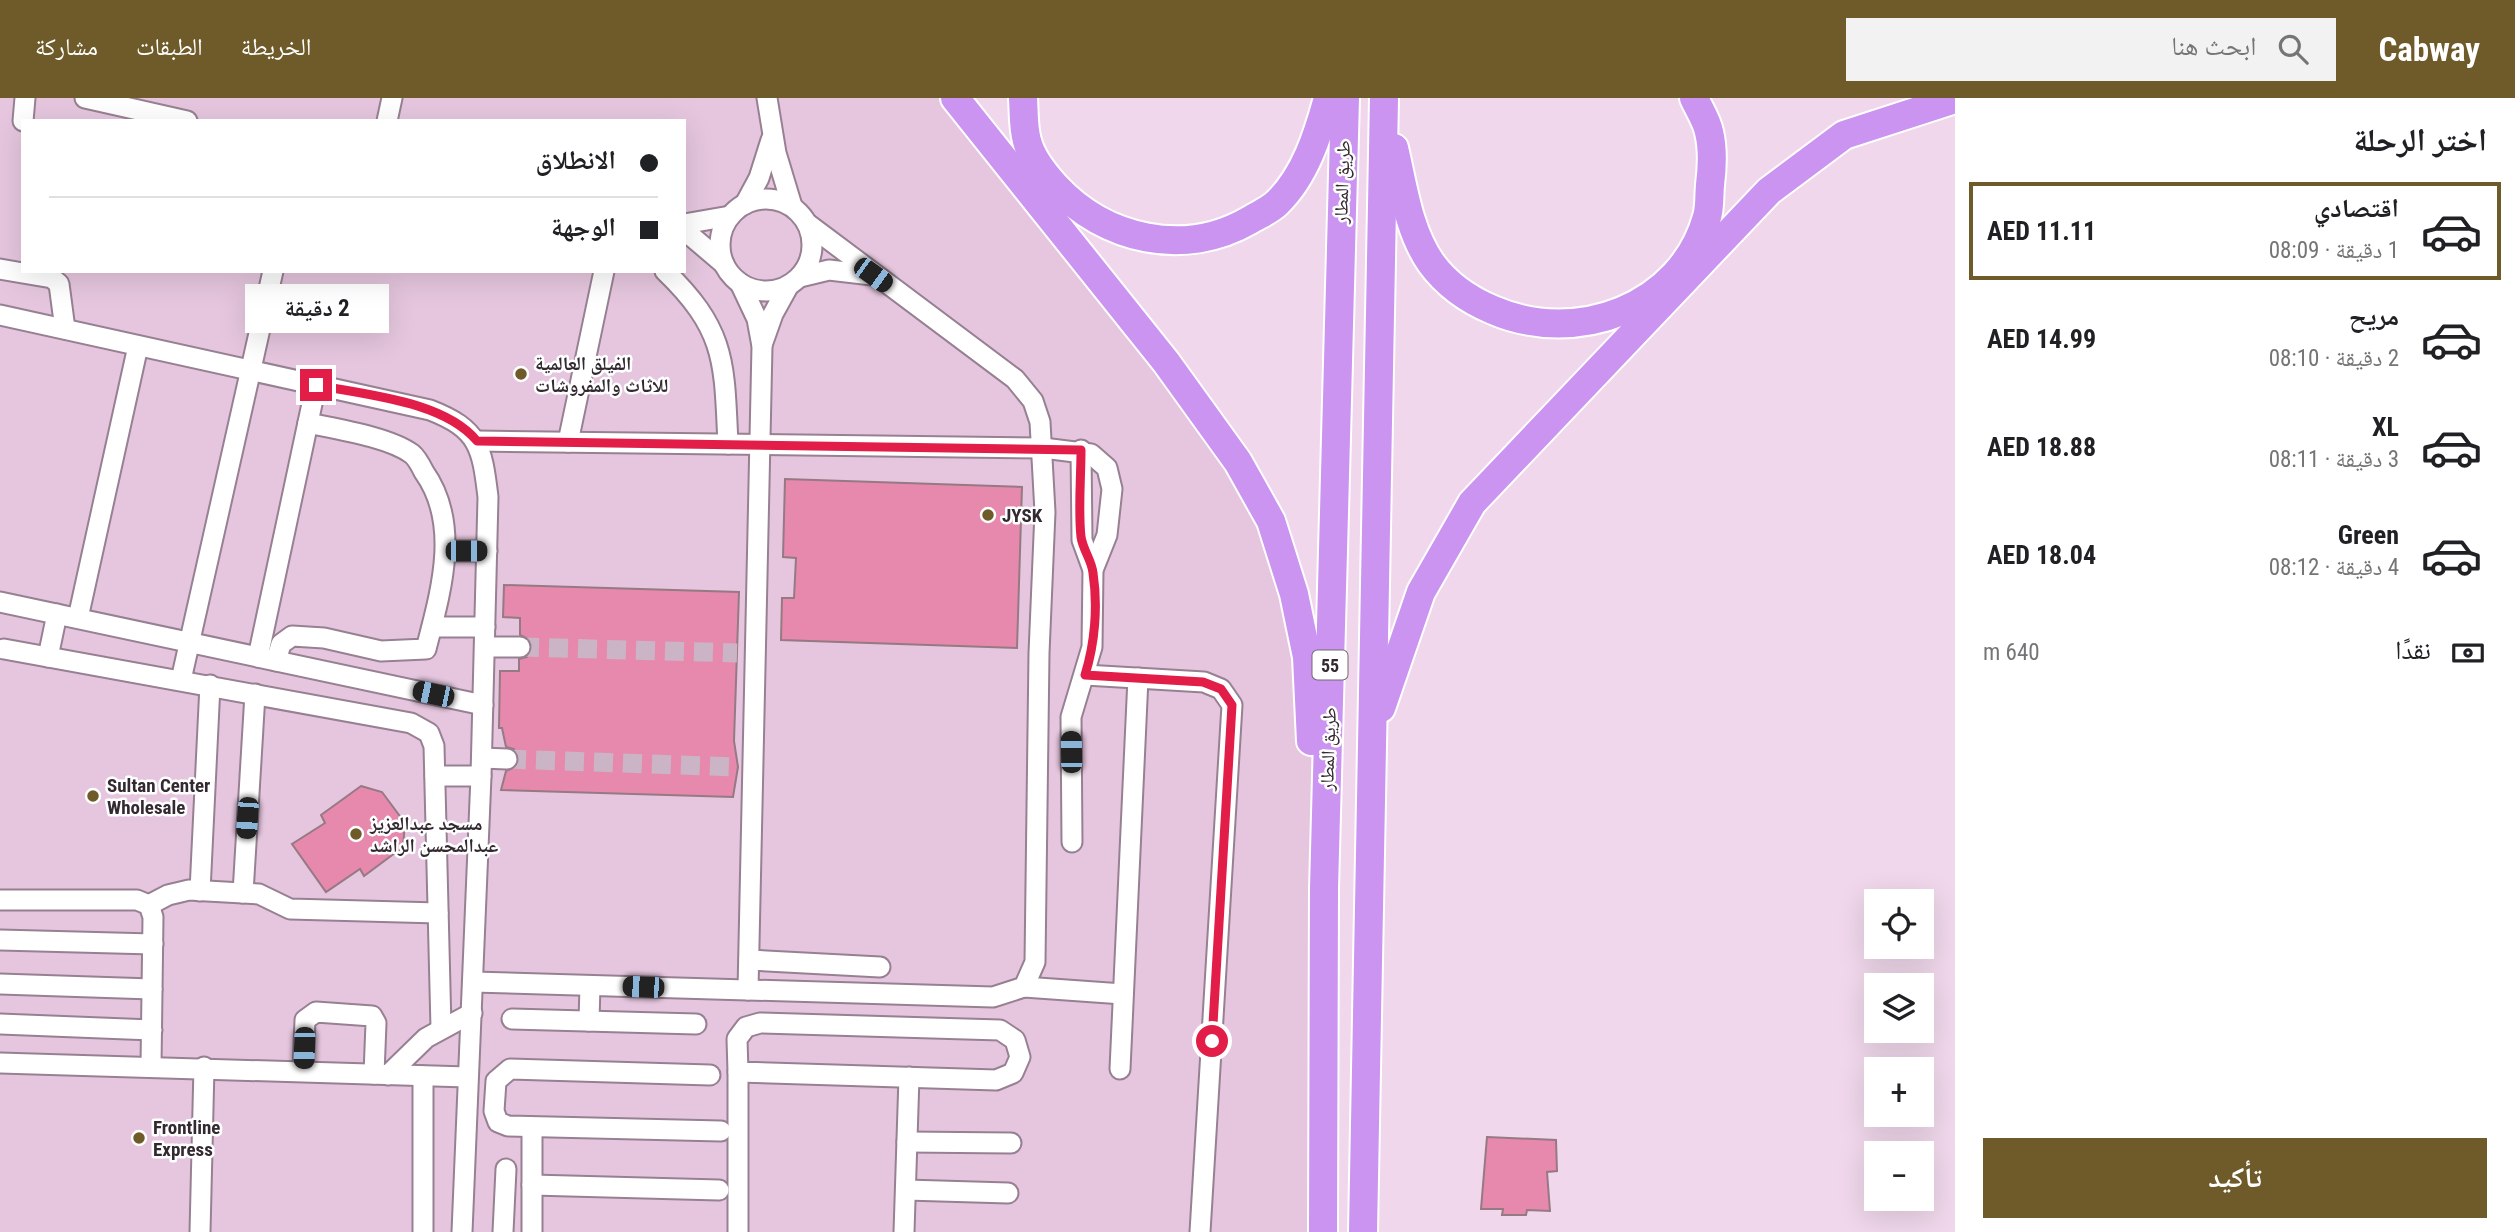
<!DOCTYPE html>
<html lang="ar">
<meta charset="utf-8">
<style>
body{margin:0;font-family:"Roboto Condensed","Noto Naskh Arabic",sans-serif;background:#f2f2f2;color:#202124;direction:rtl;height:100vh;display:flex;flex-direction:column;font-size:26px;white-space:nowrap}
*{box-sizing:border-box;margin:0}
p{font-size:23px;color:#757577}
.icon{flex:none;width:38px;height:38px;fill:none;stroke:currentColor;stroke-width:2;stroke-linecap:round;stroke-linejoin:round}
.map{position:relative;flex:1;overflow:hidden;direction:ltr}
.details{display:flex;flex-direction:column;background:#fff;width:560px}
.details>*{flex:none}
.guide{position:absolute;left:21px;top:21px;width:665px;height:154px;border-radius:0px;box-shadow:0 7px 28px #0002;direction:rtl;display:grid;align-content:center;height:154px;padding:0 28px;background:#fff}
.controls{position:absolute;left:1864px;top:791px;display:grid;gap:14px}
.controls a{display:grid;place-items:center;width:70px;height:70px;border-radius:0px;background:#fff;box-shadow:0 7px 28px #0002;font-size:35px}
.end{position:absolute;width:32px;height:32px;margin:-16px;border:9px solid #e11d48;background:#fff;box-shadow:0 0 0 4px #fff}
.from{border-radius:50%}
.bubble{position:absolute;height:49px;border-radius:0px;background:#fff;box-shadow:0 7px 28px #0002;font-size:23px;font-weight:700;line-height:49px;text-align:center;direction:rtl}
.car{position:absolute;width:21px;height:42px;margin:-21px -10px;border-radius:9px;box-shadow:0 0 5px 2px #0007;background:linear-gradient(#222 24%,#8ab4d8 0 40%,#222 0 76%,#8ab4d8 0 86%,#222 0)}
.guide b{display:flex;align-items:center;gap:24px;height:66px;font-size:26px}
.guide b+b{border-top:2px solid #e0e0e0}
.guide i{width:18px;height:18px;background:#202124}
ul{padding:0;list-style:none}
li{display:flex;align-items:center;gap:21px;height:98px;margin:0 14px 10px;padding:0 14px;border:4px solid transparent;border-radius:0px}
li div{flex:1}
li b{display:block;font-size:26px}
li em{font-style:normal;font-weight:700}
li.active{border-color:#6e5b29}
li>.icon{width:63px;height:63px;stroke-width:1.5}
h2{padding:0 28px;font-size:32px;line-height:84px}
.pay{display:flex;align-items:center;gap:18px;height:77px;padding:0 28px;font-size:26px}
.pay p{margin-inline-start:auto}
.button{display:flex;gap:14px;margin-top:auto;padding:14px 28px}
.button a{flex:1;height:80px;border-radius:0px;background:#6e5b29;color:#fff;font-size:28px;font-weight:700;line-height:80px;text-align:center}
header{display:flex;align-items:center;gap:42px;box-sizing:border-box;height:98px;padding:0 35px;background:#6e5b29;color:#fff}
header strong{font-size:33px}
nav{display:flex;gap:38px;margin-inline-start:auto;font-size:24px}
.search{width:490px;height:63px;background:#f2f2f2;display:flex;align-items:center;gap:18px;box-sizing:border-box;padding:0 24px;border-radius:0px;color:#757577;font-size:26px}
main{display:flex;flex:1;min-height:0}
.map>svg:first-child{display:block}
.built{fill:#e5c6de;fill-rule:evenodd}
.building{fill:#e789ad;stroke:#957983;stroke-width:2}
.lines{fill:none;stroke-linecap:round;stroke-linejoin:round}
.minor-tunnel{stroke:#cab4c6;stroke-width:19;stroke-dasharray:19 10;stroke-linecap:butt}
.minor-casing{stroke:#978092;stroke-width:23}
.highway-casing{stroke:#fff;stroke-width:32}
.minor{stroke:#fff;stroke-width:19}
.highway{stroke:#ca94f0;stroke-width:28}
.route{stroke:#e11d48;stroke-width:9}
.poi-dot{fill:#6e5b29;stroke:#fff;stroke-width:2.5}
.labels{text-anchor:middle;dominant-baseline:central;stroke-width:5;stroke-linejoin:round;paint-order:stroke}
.shield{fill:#fff;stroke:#706a6f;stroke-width:2}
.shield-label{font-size:18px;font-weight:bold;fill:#332a31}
.street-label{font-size:19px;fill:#332a31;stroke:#fff}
.poi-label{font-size:19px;font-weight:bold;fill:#332a31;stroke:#fff;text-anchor:start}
</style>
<header>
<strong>Cabway</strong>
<div class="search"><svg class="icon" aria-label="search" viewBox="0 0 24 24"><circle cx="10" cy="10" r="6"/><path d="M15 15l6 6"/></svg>ابحث هنا</div>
<nav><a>الخريطة</a><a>الطبقات</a><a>مشاركة</a></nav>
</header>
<main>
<section class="details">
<h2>اختر الرحلة</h2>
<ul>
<li class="active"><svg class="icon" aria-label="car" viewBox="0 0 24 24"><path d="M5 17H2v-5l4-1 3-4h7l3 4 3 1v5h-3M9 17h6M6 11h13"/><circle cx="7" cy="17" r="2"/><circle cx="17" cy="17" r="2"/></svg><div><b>اقتصادي</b><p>1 دقيقة · 08:09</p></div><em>AED 11.11</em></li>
<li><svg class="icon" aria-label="car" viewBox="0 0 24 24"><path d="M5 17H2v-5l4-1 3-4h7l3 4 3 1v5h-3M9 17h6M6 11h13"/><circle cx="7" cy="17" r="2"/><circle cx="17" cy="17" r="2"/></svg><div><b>مريح</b><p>2 دقيقة · 08:10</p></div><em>AED 14.99</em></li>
<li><svg class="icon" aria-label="car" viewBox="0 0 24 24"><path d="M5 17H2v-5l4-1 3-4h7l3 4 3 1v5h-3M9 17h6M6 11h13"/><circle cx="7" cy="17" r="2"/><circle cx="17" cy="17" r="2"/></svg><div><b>XL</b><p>3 دقيقة · 08:11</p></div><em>AED 18.88</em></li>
<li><svg class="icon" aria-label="car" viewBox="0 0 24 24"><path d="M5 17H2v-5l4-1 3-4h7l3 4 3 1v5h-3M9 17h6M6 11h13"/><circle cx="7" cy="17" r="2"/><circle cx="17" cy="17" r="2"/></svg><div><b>Green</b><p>4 دقيقة · 08:12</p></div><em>AED 18.04</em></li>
</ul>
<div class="pay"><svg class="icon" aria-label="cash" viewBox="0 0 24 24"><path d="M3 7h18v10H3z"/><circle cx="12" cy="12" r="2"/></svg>نقدًا<p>640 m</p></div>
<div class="button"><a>تأكيد</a></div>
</section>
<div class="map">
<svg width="1955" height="1134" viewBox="0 0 1955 1134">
<rect width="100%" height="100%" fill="#f0d7eb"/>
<path class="built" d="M0,0H955L1271,423L1310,636L1316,738L1323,1134H0ZM23,23H684V173H23Z"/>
<g class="building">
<path d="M785,381L1022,389L1017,550L781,542L782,500H794L796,460L783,459Z"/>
<path d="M504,487L739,494L734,643L738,669L733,699L501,692L506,673L517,668L519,661L514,651L506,649L502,630H499L500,573H519V561L527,559L532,550L530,542L520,537V520L503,519Z"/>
<path d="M361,688L382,694L405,725L403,749L364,778L360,771L326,794L292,746L325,725L321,717Z"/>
<path d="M1487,1039L1556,1042L1557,1073L1547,1074L1550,1113L1527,1112L1526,1117H1502L1503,1111H1481Z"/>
</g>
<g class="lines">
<g class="minor-tunnel">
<path d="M520,549L737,555"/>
<path d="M507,661L738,669"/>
</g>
<defs>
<g id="minor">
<path d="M85,0L187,23"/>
<path d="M767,0L776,55L792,108"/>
<path d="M23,23L25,0"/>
<path d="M387,23L392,0"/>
<circle cx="766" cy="147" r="46"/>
<path d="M745,106L759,80L771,42"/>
<path d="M684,126L730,118"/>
<path d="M684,132L724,166"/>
<path d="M0,171L52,180L59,186L65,231"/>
<path d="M665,173C727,233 724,265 728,346"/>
<path d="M800,179L829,172L872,177"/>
<path d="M740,185L757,221L762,248L748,892"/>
<path d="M0,217L430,312C479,331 482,349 488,399L481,678L462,1134"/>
<path d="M762,247L773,216L789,187"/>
<path d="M477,343L1043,350L1091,356L1107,370L1112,391L1107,437L1093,472L1092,549L1071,619L1072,744"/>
<path d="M568,344L604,173"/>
<path d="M1081,352L1082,442L1093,472"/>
<path d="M446,453H487"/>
<path d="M0,504L483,607"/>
<path d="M78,520L138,248"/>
<path d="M432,529H485"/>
<path d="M485,549H520"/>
<path d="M4,551L411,625L429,635L434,648L441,930"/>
<path d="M48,559L57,516"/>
<path d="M258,559L316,287"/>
<path d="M276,563L281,546L292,538L324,540L381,553L426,551C441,493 461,426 424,374C421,368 417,360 412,356C389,339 336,331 308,325"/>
<path d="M1085,577L1204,584L1221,591L1232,607L1200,1134"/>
<path d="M181,582L273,173"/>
<path d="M482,660L507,661"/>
<path d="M435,678H481"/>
<path d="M200,793L210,587"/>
<path d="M243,795L255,596"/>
<path d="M0,802H137L149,807L153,819L151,968"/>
<path d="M149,807L168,797L189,792L259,796L290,811L438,815"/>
<path d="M0,842L153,846"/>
<path d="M749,862L880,869"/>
<path d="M473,884L993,899L1024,889L1035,864L1039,555L1045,414L1040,324L1033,303L1015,281L808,126"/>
<path d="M0,886L152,891"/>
<path d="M1024,889L1123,896"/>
<path d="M512,921L696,926"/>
<path d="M589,923L590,888"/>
<path d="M760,925L1000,932L1015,942L1020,959L1013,975L996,982L738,974L737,941L746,929Z"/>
<path d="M0,926L152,932"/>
<path d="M0,965L467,979"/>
<path d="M1120,971L1138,580"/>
<path d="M303,973L305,922L316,914L372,918L376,925L374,976"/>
<path d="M738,974V1134"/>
<path d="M388,977L426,940L472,915"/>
<path d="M710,977L510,971L496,983L494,1013L498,1024L508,1028L721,1033"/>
<path d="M907,1044L1011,1045"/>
<path d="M532,1087L719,1092"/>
<path d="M906,1092L1008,1095"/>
<path d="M200,1134L204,969"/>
<path d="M423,1134V978"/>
<path d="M503,1134L506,1071"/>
<path d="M532,1134V1029"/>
<path d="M904,1134L909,979"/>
</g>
<g id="highway">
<path d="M955,0L1166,264L1238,364L1271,423L1294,496L1307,559L1311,643"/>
<path d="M1023,0C1024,14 1023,29 1027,43C1031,59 1044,76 1055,88C1105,142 1185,160 1250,122C1258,117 1270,112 1277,105C1305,78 1318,37 1328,0"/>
<path d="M1394,50C1403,88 1408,132 1431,165C1447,187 1469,202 1493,212C1576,248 1682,210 1707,119C1710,109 1709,97 1710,87C1712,71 1713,50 1709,34C1707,23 1699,11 1694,0"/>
<path d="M1381,610L1421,494L1472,405L1769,93L1844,37L1955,1"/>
<path d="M1323,1134L1324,791L1345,0"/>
<path d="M1363,1134L1384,0"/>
</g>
</defs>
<use href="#minor" class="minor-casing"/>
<use href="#highway" class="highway-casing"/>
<use href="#minor" class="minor"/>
<use href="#highway" class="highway"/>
</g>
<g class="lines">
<path class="route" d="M316,287C366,297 444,303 477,343L1081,352C1081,381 1078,411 1081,439C1083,452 1092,463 1093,475C1098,508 1095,545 1085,577L1203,584L1221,591L1232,607L1212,943"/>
</g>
<g class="poi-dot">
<circle cx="521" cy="276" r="7"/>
<circle cx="988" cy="417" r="7"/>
<circle cx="93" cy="698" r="7"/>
<circle cx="356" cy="736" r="7"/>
<circle cx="139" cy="1040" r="7"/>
</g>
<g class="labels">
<rect class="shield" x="1312.5" y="552.5" width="35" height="29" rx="5"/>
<g class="shield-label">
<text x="1330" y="567">55</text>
</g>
<g class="street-label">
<text transform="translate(1342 84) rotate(-88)">طريق المطار</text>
<text transform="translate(1328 651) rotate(-88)">طريق المطار</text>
</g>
<g class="poi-label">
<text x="535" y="265">الفيلق العالمية<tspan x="535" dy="22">للاثاث والمفروشات</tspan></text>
<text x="1002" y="417">JYSK</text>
<text x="107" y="687">Sultan Center<tspan x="107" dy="22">Wholesale</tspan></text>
<text x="370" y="725">مسجد عبدالعزيز<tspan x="370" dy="22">عبدالمحسن الراشد</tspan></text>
<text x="153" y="1029">Frontline<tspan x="153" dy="22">Express</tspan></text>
</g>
</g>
</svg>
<div class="controls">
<a><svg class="icon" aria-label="locate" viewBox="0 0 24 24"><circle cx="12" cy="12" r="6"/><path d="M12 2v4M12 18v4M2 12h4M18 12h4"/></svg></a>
<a><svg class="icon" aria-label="layers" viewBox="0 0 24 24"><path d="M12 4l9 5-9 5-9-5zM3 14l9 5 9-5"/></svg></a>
<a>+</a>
<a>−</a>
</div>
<i class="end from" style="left:1212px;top:943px"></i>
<i class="end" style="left:316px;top:287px"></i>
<div class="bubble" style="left:245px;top:186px;width:144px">2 دقيقة</div>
<i class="car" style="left:873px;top:177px;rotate:126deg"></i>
<i class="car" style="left:466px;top:453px;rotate:90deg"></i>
<i class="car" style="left:433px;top:596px;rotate:282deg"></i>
<i class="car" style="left:1071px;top:654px;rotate:359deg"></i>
<i class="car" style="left:247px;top:720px;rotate:184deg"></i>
<i class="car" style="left:643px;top:889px;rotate:272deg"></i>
<i class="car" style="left:304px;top:950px;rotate:182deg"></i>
<div class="guide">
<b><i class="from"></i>الانطلاق</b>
<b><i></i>الوجهة</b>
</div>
</div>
</main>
